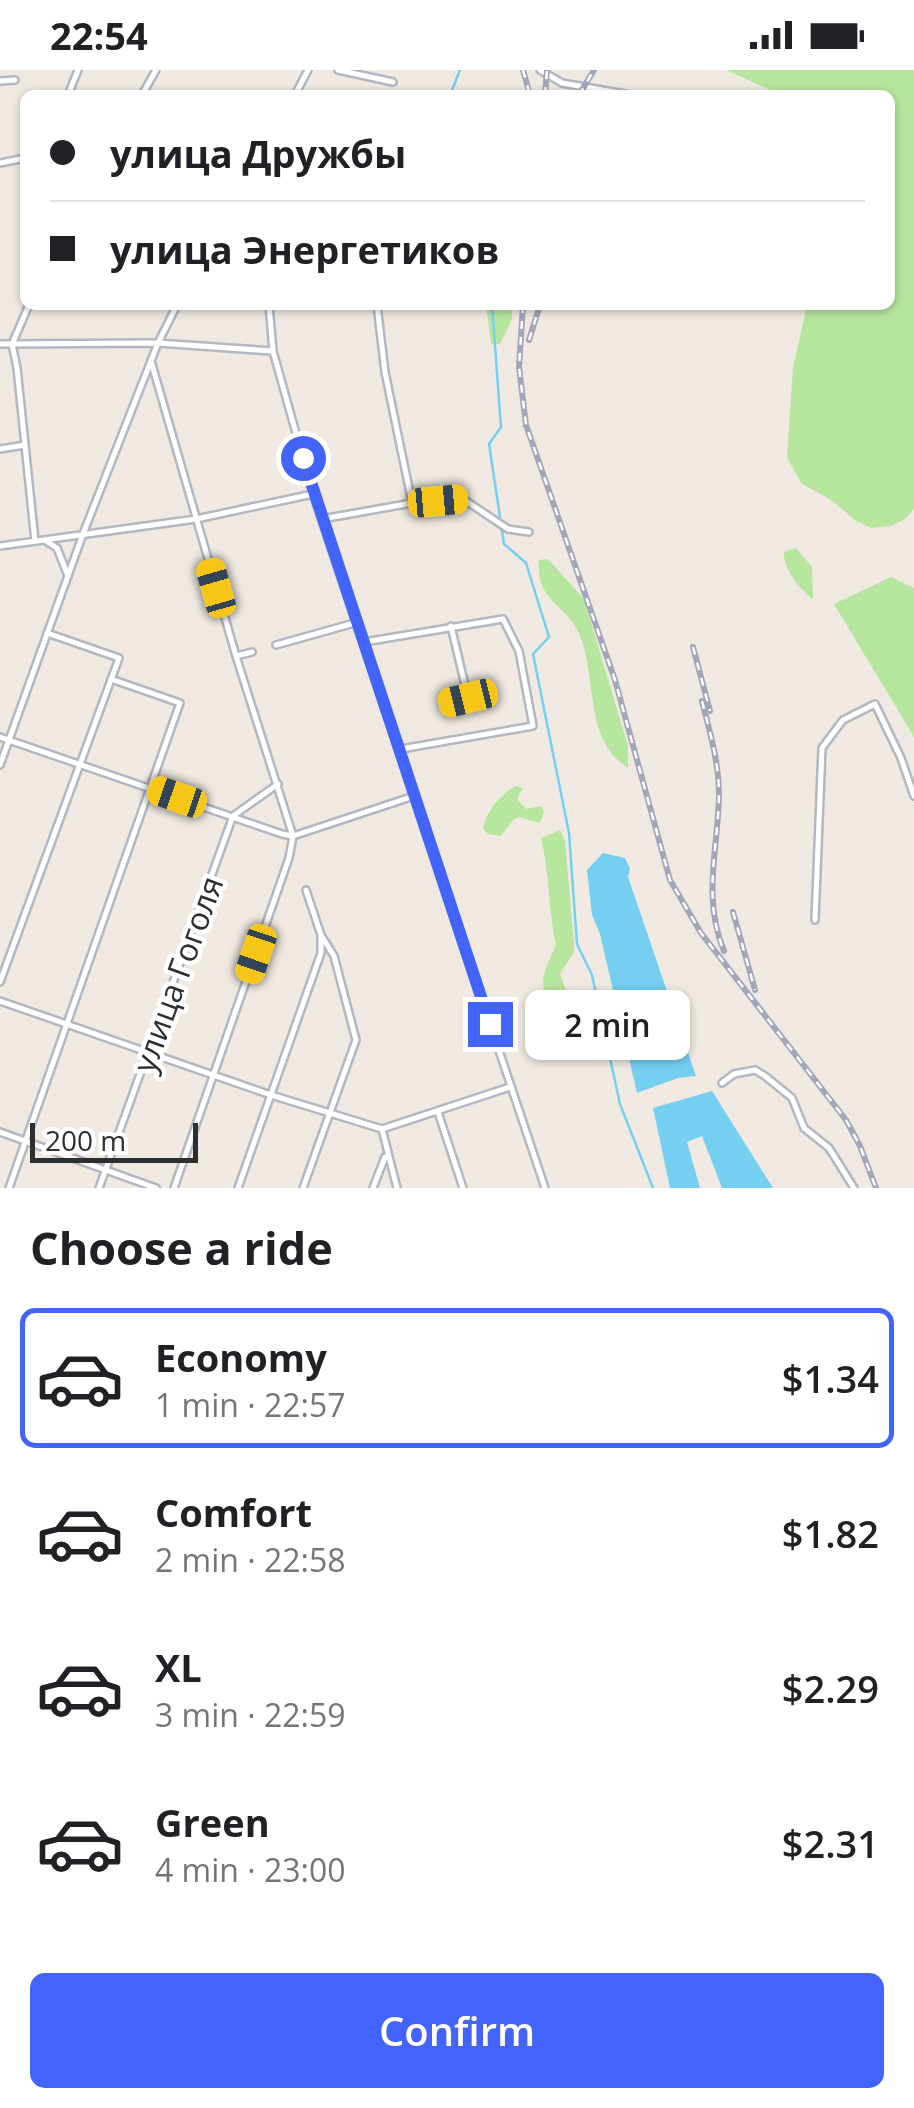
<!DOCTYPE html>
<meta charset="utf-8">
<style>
body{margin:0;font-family:"Open Sans",sans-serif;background:#f2f2f2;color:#202124;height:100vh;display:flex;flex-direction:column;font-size:38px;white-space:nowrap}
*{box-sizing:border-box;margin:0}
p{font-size:32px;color:#757577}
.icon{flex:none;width:55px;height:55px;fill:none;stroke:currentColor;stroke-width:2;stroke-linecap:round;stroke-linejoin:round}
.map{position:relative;height:1118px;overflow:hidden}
.details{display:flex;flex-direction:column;background:#fff;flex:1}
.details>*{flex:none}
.top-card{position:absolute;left:20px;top:20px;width:875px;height:220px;border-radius:15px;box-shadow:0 2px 8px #0004;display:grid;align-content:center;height:220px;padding:0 30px;background:#fff}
.scale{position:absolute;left:30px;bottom:25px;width:168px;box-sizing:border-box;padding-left:10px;border:5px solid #2e2e2e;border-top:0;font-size:28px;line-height:35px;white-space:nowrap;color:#2e2e2e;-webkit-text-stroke:8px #fff;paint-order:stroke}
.end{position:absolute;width:45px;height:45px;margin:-22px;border:12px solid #4264fb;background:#fff;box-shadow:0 0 0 5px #fff}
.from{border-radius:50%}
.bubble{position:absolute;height:70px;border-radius:15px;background:#fff;box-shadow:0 2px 8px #0004;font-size:32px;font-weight:600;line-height:70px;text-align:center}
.car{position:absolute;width:30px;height:60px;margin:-30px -15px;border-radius:12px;box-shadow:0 0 8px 2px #0007;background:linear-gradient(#f5c518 24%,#345 0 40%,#f5c518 0 76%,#345 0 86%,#f5c518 0)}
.top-card b{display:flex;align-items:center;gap:35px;height:95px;font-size:38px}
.top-card b+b{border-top:2px solid #e0e0e0}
.top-card i{width:25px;height:25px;background:#202124}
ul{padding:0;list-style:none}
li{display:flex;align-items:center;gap:30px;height:140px;margin:0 20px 15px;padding:0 10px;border:5px solid transparent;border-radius:15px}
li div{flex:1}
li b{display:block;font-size:38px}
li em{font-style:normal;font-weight:600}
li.active{border-color:#4264fb}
li>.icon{width:90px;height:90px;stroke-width:1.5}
h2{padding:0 30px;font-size:45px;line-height:120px}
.button{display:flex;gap:20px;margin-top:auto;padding:20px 30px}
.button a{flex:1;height:115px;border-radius:15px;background:#4264fb;color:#fff;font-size:40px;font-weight:600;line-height:115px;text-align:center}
.status{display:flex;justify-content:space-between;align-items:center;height:70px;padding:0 50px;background:#fff;direction:ltr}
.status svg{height:28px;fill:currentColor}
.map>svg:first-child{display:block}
.green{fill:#b6e59e}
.water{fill:#75cff0}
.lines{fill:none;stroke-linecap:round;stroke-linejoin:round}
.stream{stroke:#75cff0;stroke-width:2.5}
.minor-casing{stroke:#b4b7c1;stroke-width:10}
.minor{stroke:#fff;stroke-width:5}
.rail-casing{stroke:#a3a6b8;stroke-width:6}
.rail{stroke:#fff;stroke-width:2.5;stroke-dasharray:8;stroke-linecap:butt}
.route{stroke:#4264fb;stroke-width:12}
.labels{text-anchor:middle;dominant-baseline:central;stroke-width:9;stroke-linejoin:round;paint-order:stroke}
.street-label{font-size:32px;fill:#2e2e2e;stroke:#fff}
</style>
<div class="status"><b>22:54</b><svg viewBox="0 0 49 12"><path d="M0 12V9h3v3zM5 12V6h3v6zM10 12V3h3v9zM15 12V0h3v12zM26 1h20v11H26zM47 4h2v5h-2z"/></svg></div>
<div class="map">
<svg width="914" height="1118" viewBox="0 0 914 1118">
<rect width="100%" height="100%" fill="#efe9e1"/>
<g class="green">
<path d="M726,0H914V439L905,449L891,456L871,458L856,451L831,430L801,413L787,387L793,298L807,235H890V25H781Z"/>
<path d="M486,235H512V249L500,274H491Z"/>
<path d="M796,478L812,497L813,529C800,520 783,499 784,482Z"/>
<path d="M548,489L584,529L628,676V698C584,669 597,611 581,568C569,534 535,533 539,490Z"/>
<path d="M891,507L914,518V667L834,534Z"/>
<path d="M516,716L523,718L517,729L526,739L541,736L544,741L540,753L519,747L513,750L501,766L488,764L483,758C487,740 501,724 516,716Z"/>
<path d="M560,760L565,771L574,874V882L560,904L570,931L562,936L551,934C535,911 547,897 556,875C548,840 550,804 541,768Z"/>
</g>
<g class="water">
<path d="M603,783L625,788L630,799L628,807L696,1006L678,1008L637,1023L600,864L592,845L587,800Z"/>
<path d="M712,1021L773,1118H722L702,1066L687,1072L700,1118H670L653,1038Z"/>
</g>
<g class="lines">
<g class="stream">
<path d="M450,25L460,0"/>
<path d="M492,235L501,357L489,374L504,474L526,493L549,567L533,584L569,763L577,874L592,905L620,1034L653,1118"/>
</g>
<defs>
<g id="minor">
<path d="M338,0L393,12"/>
<path d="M540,0L562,13L631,25"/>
<path d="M0,11L15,10"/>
<path d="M68,25L78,0"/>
<path d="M142,25L156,0"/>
<path d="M295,25L308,0"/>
<path d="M0,93L25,88"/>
<path d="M29,235L12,274L17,298L35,471"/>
<path d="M269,235L273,281L313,424L545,1118"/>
<path d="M377,235L385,302L412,433"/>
<path d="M0,274L158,273L272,281"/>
<path d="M151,291L236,586L293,766L289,788L174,1118"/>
<path d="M0,379L25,375"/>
<path d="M322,449L412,433L463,429L508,459L529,462"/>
<path d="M46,471L57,478L68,506"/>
<path d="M0,476L196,449L313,424"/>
<path d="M364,572L503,549L519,581L533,656L401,679"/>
<path d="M276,575L358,552"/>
<path d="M236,586L252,582"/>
<path d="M444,634L468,628L451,556"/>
<path d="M0,667L282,764L293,766L414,726"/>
<path d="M0,695L83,464L158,273L177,235"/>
<path d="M815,850L822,678L843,650L875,634L901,688L914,726"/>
<path d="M0,912L119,588L47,563"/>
<path d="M0,931L271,1025L382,1059"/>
<path d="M722,1013L734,1004L755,1000L765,1006L792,1028L804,1058L829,1078L854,1118"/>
<path d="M438,1042L463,1118"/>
<path d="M382,1059L510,1017"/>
<path d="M382,1059L397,1118"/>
<path d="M0,1062L156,1118"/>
<path d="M9,1118L180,633L111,609"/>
<path d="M99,1118L233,746L278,714"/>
<path d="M238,1118L321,883V868"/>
<path d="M303,1118L356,970L334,886L321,865L306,820"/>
<path d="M373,1118L385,1087"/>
</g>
</defs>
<use href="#minor" class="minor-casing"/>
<use href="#minor" class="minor"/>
<defs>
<g id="rail">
<path d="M523,0L530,25"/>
<path d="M545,25L547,0"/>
<path d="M579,25L594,0"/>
<path d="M523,235L519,297L526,355L615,610L670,810L701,863L846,1050L860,1076L876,1118"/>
<path d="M529,270L540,235"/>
<path d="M693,577L710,641"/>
<path d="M702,631C710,663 719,692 719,725C718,780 702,828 724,881"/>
<path d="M733,842L755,920"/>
</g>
</defs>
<use href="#rail" class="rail-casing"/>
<use href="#rail" class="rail"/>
</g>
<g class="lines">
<path class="route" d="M303,388L490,954"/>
</g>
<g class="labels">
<g class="street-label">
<text transform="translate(177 904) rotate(-70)">улица Гоголя</text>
</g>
</g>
</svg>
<div class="scale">200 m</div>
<i class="end from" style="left:303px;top:388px"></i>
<i class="end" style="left:490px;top:954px"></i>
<div class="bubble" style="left:525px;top:920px;width:165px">2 min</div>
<i class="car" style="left:438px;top:431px;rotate:85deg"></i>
<i class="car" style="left:216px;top:518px;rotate:344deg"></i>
<i class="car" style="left:468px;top:628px;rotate:256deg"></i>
<i class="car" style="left:177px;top:727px;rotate:289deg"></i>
<i class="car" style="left:256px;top:884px;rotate:199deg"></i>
<div class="top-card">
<b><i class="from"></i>улица Дружбы</b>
<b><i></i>улица Энергетиков</b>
</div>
</div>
<section class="details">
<h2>Choose a ride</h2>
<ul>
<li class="active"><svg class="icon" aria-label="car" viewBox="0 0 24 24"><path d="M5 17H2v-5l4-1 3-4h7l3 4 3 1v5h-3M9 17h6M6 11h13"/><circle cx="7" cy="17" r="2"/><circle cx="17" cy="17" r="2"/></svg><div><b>Economy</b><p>1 min · 22:57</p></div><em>$1.34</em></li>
<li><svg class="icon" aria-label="car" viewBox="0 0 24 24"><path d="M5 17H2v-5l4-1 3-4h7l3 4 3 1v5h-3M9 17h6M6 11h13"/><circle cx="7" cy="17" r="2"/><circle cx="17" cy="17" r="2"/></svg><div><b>Comfort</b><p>2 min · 22:58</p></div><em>$1.82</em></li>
<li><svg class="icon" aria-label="car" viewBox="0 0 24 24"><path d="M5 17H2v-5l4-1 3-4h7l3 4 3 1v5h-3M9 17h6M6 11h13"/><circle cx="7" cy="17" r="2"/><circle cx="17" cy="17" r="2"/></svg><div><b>XL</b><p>3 min · 22:59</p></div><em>$2.29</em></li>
<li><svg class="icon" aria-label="car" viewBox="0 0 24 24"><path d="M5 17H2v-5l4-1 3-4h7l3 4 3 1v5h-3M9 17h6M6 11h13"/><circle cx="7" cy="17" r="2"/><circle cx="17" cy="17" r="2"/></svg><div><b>Green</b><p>4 min · 23:00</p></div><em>$2.31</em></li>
</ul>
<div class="button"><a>Confirm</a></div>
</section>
